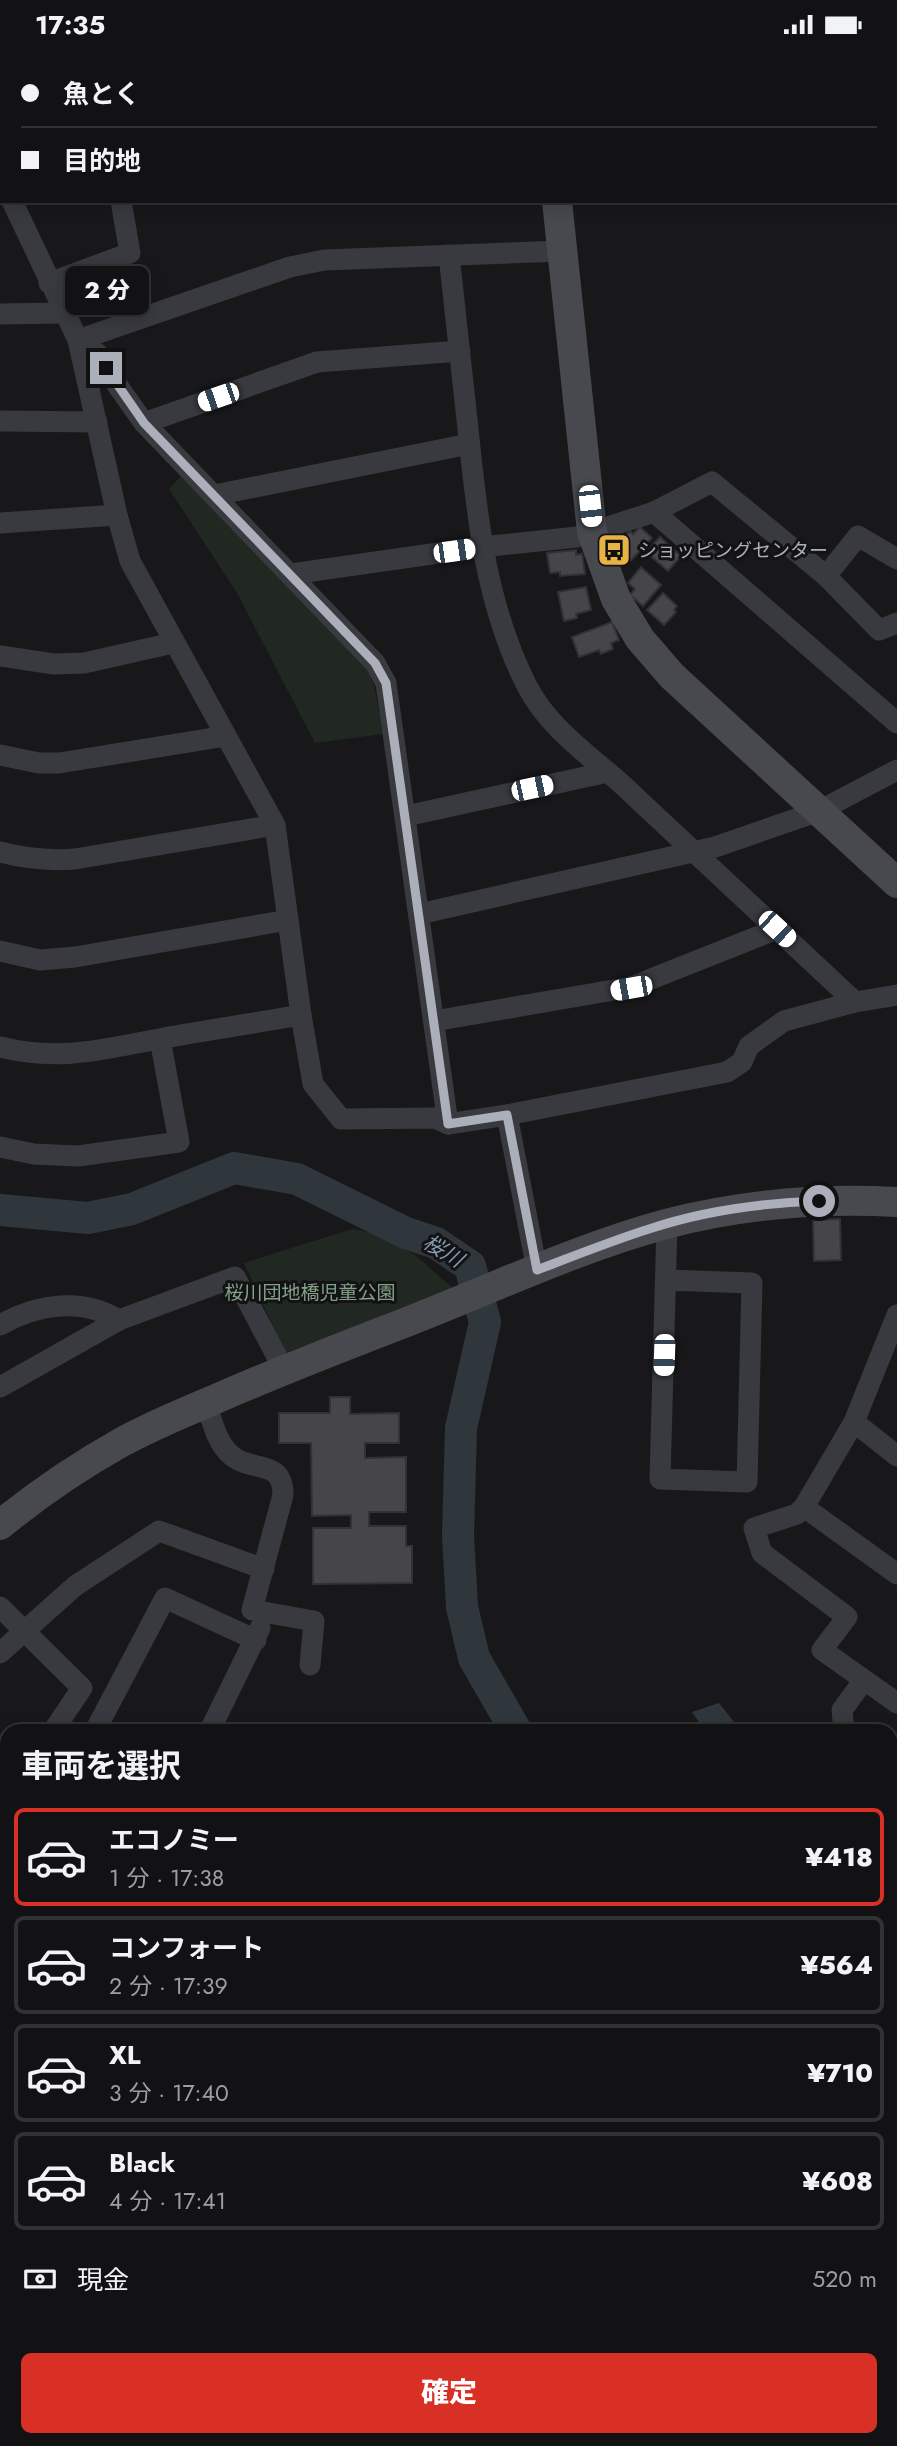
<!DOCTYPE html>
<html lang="ja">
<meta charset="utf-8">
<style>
body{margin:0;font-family:Jost,"Noto Sans JP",sans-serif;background:#1f2022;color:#f1f3f6;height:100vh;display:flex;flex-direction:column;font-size:26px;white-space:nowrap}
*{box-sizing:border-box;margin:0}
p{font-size:23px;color:#9c9ea0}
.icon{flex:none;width:38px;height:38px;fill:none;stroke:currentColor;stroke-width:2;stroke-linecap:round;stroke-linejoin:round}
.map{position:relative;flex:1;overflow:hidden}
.drawer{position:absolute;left:0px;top:1675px;width:898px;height:723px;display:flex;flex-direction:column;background:#121214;border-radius:21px 21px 0 0;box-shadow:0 4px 18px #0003,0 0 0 2px #313234}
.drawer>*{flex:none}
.hud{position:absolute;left:0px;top:0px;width:898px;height:154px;box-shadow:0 4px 18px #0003,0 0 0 2px #313234;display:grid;align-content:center;height:154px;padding:0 21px;background:#121214}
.end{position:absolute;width:32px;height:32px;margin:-16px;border:9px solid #abafb9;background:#111;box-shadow:0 0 0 4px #111}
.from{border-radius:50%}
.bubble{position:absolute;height:49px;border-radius:10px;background:#121214;box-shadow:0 4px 18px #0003,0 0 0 2px #313234;font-size:23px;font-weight:800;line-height:49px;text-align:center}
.car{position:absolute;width:21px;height:42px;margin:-21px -10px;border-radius:9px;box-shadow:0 0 5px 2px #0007;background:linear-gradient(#fff 24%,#345 0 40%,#fff 0 76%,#345 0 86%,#fff 0)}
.hud b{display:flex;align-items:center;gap:24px;height:66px;font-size:26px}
.hud b+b{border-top:2px solid #313234}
.hud i{width:18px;height:18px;background:#f1f3f6}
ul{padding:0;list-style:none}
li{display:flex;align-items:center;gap:21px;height:98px;margin:0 14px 10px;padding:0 7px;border:4px solid #313234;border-radius:10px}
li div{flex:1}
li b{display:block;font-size:26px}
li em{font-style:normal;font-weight:800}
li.selected{border-color:#d93025}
li>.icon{width:63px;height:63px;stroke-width:1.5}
h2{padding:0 21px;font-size:32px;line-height:84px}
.pay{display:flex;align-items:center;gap:18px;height:77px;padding:0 21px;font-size:26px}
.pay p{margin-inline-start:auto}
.primary-button{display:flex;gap:14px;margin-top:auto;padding:14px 21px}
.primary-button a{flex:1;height:80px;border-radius:10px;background:#d93025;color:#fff;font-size:28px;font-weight:800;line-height:80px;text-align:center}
.status{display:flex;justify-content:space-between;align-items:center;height:49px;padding:0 35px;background:#121214;direction:ltr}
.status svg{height:19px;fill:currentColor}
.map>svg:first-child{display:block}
.green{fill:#202821}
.water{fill:#2f373d}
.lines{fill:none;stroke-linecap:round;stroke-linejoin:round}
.river{stroke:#2f373d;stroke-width:32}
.building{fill:#45454a;stroke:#323236;stroke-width:2}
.street{stroke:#393a3f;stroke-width:21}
.secondary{stroke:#48494f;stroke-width:30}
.route{stroke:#abafb9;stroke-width:9}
.labels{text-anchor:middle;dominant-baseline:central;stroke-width:6;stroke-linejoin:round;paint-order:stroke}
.poi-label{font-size:19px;fill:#abafb9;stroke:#131315;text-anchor:start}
.park-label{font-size:19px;fill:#84a286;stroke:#131315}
.water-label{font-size:21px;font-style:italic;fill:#859cb1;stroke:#131315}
</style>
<div class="status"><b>17:35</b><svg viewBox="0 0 49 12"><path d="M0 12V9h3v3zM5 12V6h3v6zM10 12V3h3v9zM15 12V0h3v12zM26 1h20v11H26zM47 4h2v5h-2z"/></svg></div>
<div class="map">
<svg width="897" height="2397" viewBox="0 0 897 2397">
<rect width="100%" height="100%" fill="#18181a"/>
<g class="green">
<path d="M181,427L365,616L374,636L383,685L315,694L237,544L169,440Z"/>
<path d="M352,1180L375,1184L415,1206L453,1239L285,1304L244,1214Z"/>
<path d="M891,2227L897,2229V2397H686L682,2391L891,2390Z"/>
<path d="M387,2391H466L471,2397H366Z"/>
</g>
<path class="water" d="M719,1654L741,1682H705L692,1663Z"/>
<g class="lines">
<g class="river">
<path d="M0,1161L88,1169L132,1160L234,1119L297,1130L406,1184L436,1194L470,1217L485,1273L461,1379L458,1486L462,1558L474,1609L516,1682"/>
<path d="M891,2215L897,2218"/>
</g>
</g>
<g class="building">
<path d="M640,478L652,489L631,511L616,498L630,482L633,485Z"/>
<path d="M660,488L681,507L668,522L646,503Z"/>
<path d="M576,501V506L582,505L585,525L560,527V523L550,524L547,504Z"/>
<path d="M641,518L661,536L643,557L630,546L635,540L628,534Z"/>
<path d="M586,538L591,561L576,565L577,569L564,572L558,543Z"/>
<path d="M663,544L677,557L674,561L676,563L664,576L647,561Z"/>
<path d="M612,573L619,591L611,594L613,600L601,605L599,601L579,608L572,588Z"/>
<path d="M840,1170L841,1211L814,1212L813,1171Z"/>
<path d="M330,1348H350V1365L399,1364V1394H365V1409L406,1408V1463H369V1477H406V1497H412V1534L313,1535V1479H351V1466L312,1467L311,1394H279V1364H330Z"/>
</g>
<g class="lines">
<g class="street">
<path d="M90,0V2"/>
<path d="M328,0V2"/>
<path d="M2,2V0"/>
<path d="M0,69L2,20"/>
<path d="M0,79L2,98"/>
<path d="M12,152L78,291L117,466L130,512L275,776L301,966L313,1035L341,1070L435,1069L448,1075L507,1066L727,1023L742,1013L749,997L784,972L855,953L897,946"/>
<path d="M449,206C455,264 462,322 468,380C477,468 486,557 527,637C549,680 592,708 626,739C702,811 779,882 855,953"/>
<path d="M49,234L130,204L121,152"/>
<path d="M0,265L64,264"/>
<path d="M78,291L98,305L115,333L144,374L375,614L386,634L448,1075"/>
<path d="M78,291L290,218L324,211L562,202"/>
<path d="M0,372L97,373"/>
<path d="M144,374L317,313L460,302"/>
<path d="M215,446L469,395"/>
<path d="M654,463L897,674"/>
<path d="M0,474L117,466"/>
<path d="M291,525L481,498L577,488L654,463L712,433L826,527L879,581L897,574"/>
<path d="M826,527L858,487L897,510"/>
<path d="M0,607L54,615L84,614L173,594"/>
<path d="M0,706L39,714H59L226,687"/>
<path d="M406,767L608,723"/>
<path d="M0,803C26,810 49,812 75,810L275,776"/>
<path d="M419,865L715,798L819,762L897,721"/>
<path d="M0,902L40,911L75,908L288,871"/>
<path d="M434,972L631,938L777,880"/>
<path d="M0,998C61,1013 104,1000 164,989C209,981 255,974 301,966"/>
<path d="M507,1066L537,1221"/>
<path d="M0,1098L34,1105L78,1107L179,1093L160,990"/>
<path d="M666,1231L752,1234L747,1433L660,1430L667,1175"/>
<path d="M897,1266L854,1373L804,1458L797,1465L754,1479L762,1504L847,1568L822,1601L897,1654"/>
<path d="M0,1276C37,1255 82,1248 119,1271"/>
<path d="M0,1338L119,1271L235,1228L284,1321"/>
<path d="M206,1354C212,1372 217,1395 232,1407C253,1424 283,1409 283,1446L252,1561L314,1572L310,1616"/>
<path d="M854,1373L897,1407"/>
<path d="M804,1458L897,1525"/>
<path d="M0,1558L82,1639L53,1682"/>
<path d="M0,1604L75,1537L159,1482L264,1520"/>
<path d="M95,1682L165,1549L256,1591"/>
<path d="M216,1682L211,1679L260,1579"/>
<path d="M844,1682L842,1661L864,1631"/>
<path d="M0,1766L7,1752"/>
<path d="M891,1789L897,1794"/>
<path d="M0,1829L7,1831"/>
<path d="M897,1875L893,1885L897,1886"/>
<path d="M0,1950L7,1932"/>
<path d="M0,2120L7,2104"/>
<path d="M0,2316L7,2309"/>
</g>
<g class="secondary">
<path d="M541,0V2"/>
<path d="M557,152L592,483L616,550L640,590L672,627L897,834"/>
<path d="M0,1476C38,1445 79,1417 122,1393C153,1376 185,1363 218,1349C278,1323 339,1299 399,1276C487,1242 577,1199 666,1175C742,1155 819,1149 897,1153"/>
</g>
</g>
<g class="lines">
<path class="route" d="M106,319L144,374L375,614L386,634L448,1075L507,1066L537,1221C574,1207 611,1192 649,1180C703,1162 762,1154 819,1152"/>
</g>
<defs>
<symbol id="bus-square" viewBox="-11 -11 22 22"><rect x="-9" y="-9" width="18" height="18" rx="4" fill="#e6b344" stroke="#131315"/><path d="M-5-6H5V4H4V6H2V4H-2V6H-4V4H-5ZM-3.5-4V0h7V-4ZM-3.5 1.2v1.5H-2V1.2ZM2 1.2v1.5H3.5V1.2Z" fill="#111"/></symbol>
</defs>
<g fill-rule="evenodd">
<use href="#bus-square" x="595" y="482" width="38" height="38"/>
</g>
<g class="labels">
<g class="poi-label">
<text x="638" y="501">ショッピングセンター</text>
</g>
<g class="park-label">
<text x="310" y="1243">桜川団地橋児童公園</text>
</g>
<g class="water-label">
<text transform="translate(443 1202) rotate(31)">桜川</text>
</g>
</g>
</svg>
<i class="end from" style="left:819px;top:1152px"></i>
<i class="end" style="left:106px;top:319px"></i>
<div class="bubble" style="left:65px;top:217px;width:84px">2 分</div>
<i class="car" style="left:218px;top:348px;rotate:251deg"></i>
<i class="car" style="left:590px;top:457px;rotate:174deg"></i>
<i class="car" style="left:454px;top:502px;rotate:82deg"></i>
<i class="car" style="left:532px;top:739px;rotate:78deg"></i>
<i class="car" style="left:777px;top:880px;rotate:133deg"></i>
<i class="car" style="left:631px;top:939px;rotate:260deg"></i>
<i class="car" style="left:664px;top:1306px;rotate:182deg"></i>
<div class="hud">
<b><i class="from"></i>魚とく</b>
<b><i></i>目的地</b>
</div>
<section class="drawer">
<h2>車両を選択</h2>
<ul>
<li class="selected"><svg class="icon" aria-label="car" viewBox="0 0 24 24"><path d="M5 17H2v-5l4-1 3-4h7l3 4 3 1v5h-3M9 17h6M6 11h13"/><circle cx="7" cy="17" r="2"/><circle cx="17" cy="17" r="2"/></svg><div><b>エコノミー</b><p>1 分 · 17:38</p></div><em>¥418</em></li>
<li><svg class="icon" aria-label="car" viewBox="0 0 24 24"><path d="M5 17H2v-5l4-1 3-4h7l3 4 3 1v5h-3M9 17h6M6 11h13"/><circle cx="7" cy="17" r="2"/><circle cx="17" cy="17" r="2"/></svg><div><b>コンフォート</b><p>2 分 · 17:39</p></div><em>¥564</em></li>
<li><svg class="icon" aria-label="car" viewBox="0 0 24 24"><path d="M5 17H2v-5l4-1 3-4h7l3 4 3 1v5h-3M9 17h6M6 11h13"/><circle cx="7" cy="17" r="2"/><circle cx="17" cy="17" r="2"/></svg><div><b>XL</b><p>3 分 · 17:40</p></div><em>¥710</em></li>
<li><svg class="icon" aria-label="car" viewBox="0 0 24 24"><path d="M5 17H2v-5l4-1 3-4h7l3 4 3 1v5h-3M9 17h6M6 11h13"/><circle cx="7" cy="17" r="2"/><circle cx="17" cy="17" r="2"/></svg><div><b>Black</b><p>4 分 · 17:41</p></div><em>¥608</em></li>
</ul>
<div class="pay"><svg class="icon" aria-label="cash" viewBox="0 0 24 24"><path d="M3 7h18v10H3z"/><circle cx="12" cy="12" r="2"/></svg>現金<p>520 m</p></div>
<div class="primary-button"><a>確定</a></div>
</section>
</div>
